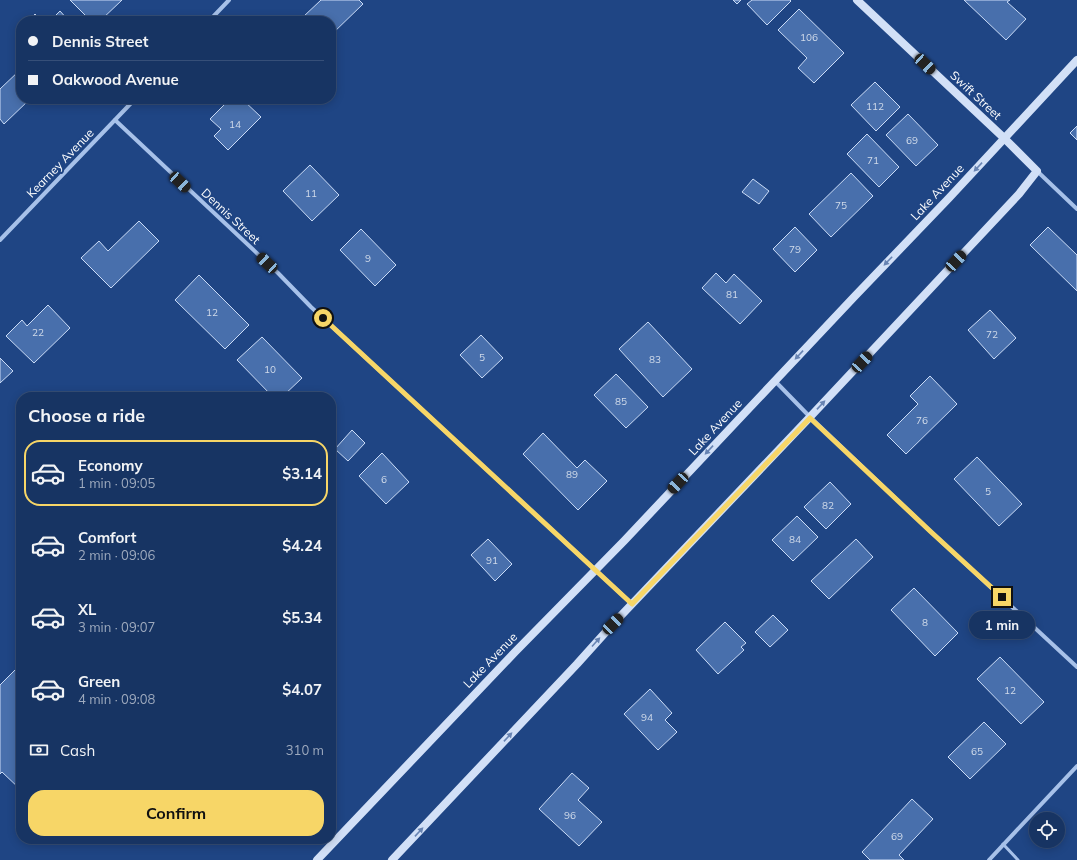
<!DOCTYPE html>
<meta charset="utf-8">
<style>
body{margin:0;font-family:Mulish,sans-serif;background:#243f6c;color:#f1f3f6;height:100vh;display:flex;flex-direction:column;font-size:15px;white-space:nowrap}
*{box-sizing:border-box;margin:0}
p{font-size:13px;color:#9eaabe}
.icon{flex:none;width:22px;height:22px;fill:none;stroke:currentColor;stroke-width:2;stroke-linecap:round;stroke-linejoin:round}
.map{position:relative;flex:1;overflow:hidden}
.side{position:absolute;left:16px;top:392px;width:320px;height:452px;display:flex;flex-direction:column;background:#173463;border-radius:16px;box-shadow:0 2px 10px #0003,0 0 0 1px #364f78}
.side>*{flex:none}
.banner{position:absolute;left:16px;top:16px;width:320px;height:88px;border-radius:16px;box-shadow:0 2px 10px #0003,0 0 0 1px #364f78;display:grid;align-content:center;height:88px;padding:0 12px;background:#173463}
.buttons{position:absolute;left:1029px;top:812px;display:grid;gap:8px}
.buttons a{display:grid;place-items:center;width:36px;height:36px;border-radius:50%;background:#173463;box-shadow:0 2px 10px #0003,0 0 0 1px #364f78;font-size:20px}
.end{position:absolute;width:18px;height:18px;margin:-9px;border:5px solid #f7d667;background:#111;box-shadow:0 0 0 2px #111}
.from{border-radius:50%}
.bubble{position:absolute;height:28px;border-radius:14px;background:#173463;box-shadow:0 2px 10px #0003,0 0 0 1px #364f78;font-size:13px;font-weight:700;line-height:28px;text-align:center}
.car{position:absolute;width:12px;height:24px;margin:-12px -6px;border-radius:5px;box-shadow:0 0 3px 1px #0007;background:linear-gradient(#222 24%,#8ab4d8 0 40%,#222 0 76%,#8ab4d8 0 86%,#222 0)}
.banner b{display:flex;align-items:center;gap:14px;height:38px;font-size:15px}
.banner b+b{border-top:1px solid #364f78}
.banner i{width:10px;height:10px;background:#f1f3f6}
ul{padding:0;list-style:none}
li{display:flex;align-items:center;gap:12px;height:66px;margin:0 8px 6px;padding:0 4px;border:2px solid transparent;border-radius:16px}
li div{flex:1}
li b{display:block;font-size:15px}
li em{font-style:normal;font-weight:700}
li.selected{border-color:#f7d667}
li>.icon{width:36px;height:36px;stroke-width:1.5}
h2{padding:0 12px;font-size:18px;line-height:48px}
.pay{display:flex;align-items:center;gap:10px;height:44px;padding:0 12px;font-size:15px}
.pay p{margin-inline-start:auto}
.button{display:flex;gap:8px;margin-top:auto;padding:8px 12px}
.button a{flex:1;height:46px;border-radius:16px;background:#f7d667;color:#111;font-size:16px;font-weight:700;line-height:46px;text-align:center}
.map>svg:first-child{display:block}
.building{fill:#486fac;stroke:#cbdcf7}
.lines{fill:none;stroke-linecap:round;stroke-linejoin:round}
.lane{stroke:#a7c1e9;stroke-width:3}
.street{stroke:#a7c1e9;stroke-width:4}
.secondary{stroke:#d2e0f7;stroke-width:8}
.oneway{fill:#6783b2}
.route{stroke:#f7d667;stroke-width:5}
.labels{text-anchor:middle;dominant-baseline:central;stroke-width:4;stroke-linejoin:round;paint-order:stroke}
.number-label{font-size:10px;fill:#d1dbea}
.street-label{font-size:12px;fill:#fff;stroke:#1f4584}
</style>
<div class="map">
<svg width="1077" height="860" viewBox="0 0 1077 860">
<rect width="100%" height="100%" fill="#1f4584"/>
<g class="building">
<path d="M70,0H122L100,21H91Z"/>
<path d="M321,0H359L363,4L331,35V21H307L303,17Z"/>
<path d="M733,0H741L737,4Z"/>
<path d="M752,0H790L791,1L767,25L747,4Z"/>
<path d="M964,0H1010L1007,2L1026,19L1006,40Z"/>
<path d="M799,9L844,53L814,83L798,68L807,58L778,30Z"/>
<path d="M60,11L69,21H50Z"/>
<path d="M35,14L42,21H28Z"/>
<path d="M20,70L21,99H30L4,124L0,119V89Z"/>
<path d="M875,82L900,107L876,131L851,105Z"/>
<path d="M230,99H242L261,117L228,150L214,136L221,129L210,119Z"/>
<path d="M908,114L938,145L916,166L886,135Z"/>
<path d="M1077,126V140L1070,133Z"/>
<path d="M867,134L899,167L879,187L847,154Z"/>
<path d="M310,165L339,195L312,221L283,191Z"/>
<path d="M851,173L873,196L831,237L809,214Z"/>
<path d="M753,179L769,191L759,204L742,192Z"/>
<path d="M139,221L159,241L111,288L81,258L99,241L108,251Z"/>
<path d="M795,227L817,250L795,272L773,249Z"/>
<path d="M1048,227L1077,255V291L1030,245Z"/>
<path d="M361,229L396,265L375,286L340,250Z"/>
<path d="M716,273L726,283L734,274L762,301L740,324L702,288Z"/>
<path d="M199,275L249,325L225,349L175,300Z"/>
<path d="M48,305L70,328L34,363L6,336L22,320L27,326Z"/>
<path d="M990,310L1016,338L994,359L968,330Z"/>
<path d="M648,322L692,369L663,397L619,349Z"/>
<path d="M481,335L503,358L482,378L460,355Z"/>
<path d="M262,337L302,378L282,397H273L237,360Z"/>
<path d="M0,358L13,371L0,383Z"/>
<path d="M616,374L648,407L626,428L594,395Z"/>
<path d="M930,376L957,404L906,454L887,435L918,404L910,396Z"/>
<path d="M352,430L365,443L348,461L335,449Z"/>
<path d="M543,433L577,468L585,460L607,481L578,510L523,454Z"/>
<path d="M382,453L409,482L386,504L359,476Z"/>
<path d="M977,457L1022,504L999,526L954,479Z"/>
<path d="M830,482L851,504L826,529L804,507Z"/>
<path d="M797,516L818,537L793,561L772,540Z"/>
<path d="M488,539L512,564L495,581L471,555Z"/>
<path d="M856,539L873,557L829,599L811,581Z"/>
<path d="M914,588L958,633L935,656L891,610Z"/>
<path d="M773,615L788,630L770,647L755,632Z"/>
<path d="M725,622L746,643L741,647L744,650L718,674L696,650Z"/>
<path d="M1000,657L1044,702L1021,724L977,679Z"/>
<path d="M18,667L21,669V790L2,772L0,774V685Z"/>
<path d="M650,689L672,713L665,720L677,732L658,750L624,714Z"/>
<path d="M984,722L1006,744L970,779L948,757Z"/>
<path d="M572,773L589,788L578,800L602,822L579,846L539,809Z"/>
<path d="M912,799L933,819L899,855L904,860H870L862,852Z"/>
</g>
<g class="lines">
<path class="lane" d="M1003,844L1018,860"/>
<g class="street">
<path d="M209,21L229,0"/>
<path d="M115,120L278,273L311,307L632,604"/>
<path d="M1037,171L1077,209"/>
<path d="M0,240L135,99"/>
<path d="M775,381L810,417L930,531L1077,667"/>
<path d="M989,860L1077,766"/>
</g>
<g class="secondary">
<path d="M317,860L515,652L624,541L854,297L949,198L1077,60"/>
<path d="M392,860L577,664L613,624L810,417L1019,194L1037,171L1004,138L857,0"/>
</g>
</g>
<defs><path id="oneway-solid" d="M-6-.8H1V-3.2L6.5 0L1 3.2V.8H-6Z"/></defs>
<g class="oneway">
<use href="#oneway-solid" transform="translate(978 167) rotate(133)"/>
<use href="#oneway-solid" transform="translate(888 261) rotate(134)"/>
<use href="#oneway-solid" transform="translate(799 355) rotate(133)"/>
<use href="#oneway-solid" transform="translate(821 405) rotate(-47)"/>
<use href="#oneway-solid" transform="translate(709 450) rotate(133)"/>
<use href="#oneway-solid" transform="translate(596 642) rotate(-48)"/>
<use href="#oneway-solid" transform="translate(508 737) rotate(-47)"/>
<use href="#oneway-solid" transform="translate(419 832) rotate(-47)"/>
</g>
<g class="lines">
<path class="route" d="M323,318L632,604L810,418L930,531L1002,597"/>
</g>
<g class="labels">
<g class="number-label">
<text x="809" y="37">106</text>
<text x="875" y="106">112</text>
<text x="235" y="124">14</text>
<text x="912" y="140">69</text>
<text x="873" y="160">71</text>
<text x="311" y="193">11</text>
<text x="841" y="205">75</text>
<text x="795" y="249">79</text>
<text x="368" y="258">9</text>
<text x="732" y="294">81</text>
<text x="212" y="312">12</text>
<text x="38" y="332">22</text>
<text x="992" y="334">72</text>
<text x="482" y="357">5</text>
<text x="655" y="359">83</text>
<text x="270" y="369">10</text>
<text x="621" y="401">85</text>
<text x="922" y="420">76</text>
<text x="572" y="474">89</text>
<text x="384" y="479">6</text>
<text x="988" y="491">5</text>
<text x="828" y="505">82</text>
<text x="795" y="539">84</text>
<text x="492" y="560">91</text>
<text x="925" y="622">8</text>
<text x="1010" y="690">12</text>
<text x="647" y="717">94</text>
<text x="977" y="751">65</text>
<text x="570" y="815">96</text>
<text x="897" y="836">69</text>
</g>
<g class="street-label">
<text transform="translate(976 95) rotate(43)">Swift Street</text>
<text transform="translate(60 163) rotate(-46)">Kearney Avenue</text>
<text transform="translate(937 192) rotate(-47)">Lake Avenue</text>
<text transform="translate(231 216) rotate(43)">Dennis Street</text>
<text transform="translate(715 427) rotate(-47)">Lake Avenue</text>
<text transform="translate(490 660) rotate(-46)">Lake Avenue</text>
</g>
</g>
</svg>
<div class="buttons">
<a><svg class="icon" aria-label="locate" viewBox="0 0 24 24"><circle cx="12" cy="12" r="6"/><path d="M12 2v4M12 18v4M2 12h4M18 12h4"/></svg></a>
</div>
<i class="end from" style="left:323px;top:318px"></i>
<i class="end" style="left:1002px;top:597px"></i>
<div class="bubble" style="left:969px;top:611px;width:66px">1 min</div>
<i class="car" style="left:925px;top:64px;rotate:133deg"></i>
<i class="car" style="left:180px;top:182px;rotate:133deg"></i>
<i class="car" style="left:956px;top:261px;rotate:43deg"></i>
<i class="car" style="left:267px;top:263px;rotate:313deg"></i>
<i class="car" style="left:862px;top:362px;rotate:43deg"></i>
<i class="car" style="left:678px;top:483px;rotate:223deg"></i>
<i class="car" style="left:613px;top:624px;rotate:45deg"></i>
<div class="banner">
<b><i class="from"></i>Dennis Street</b>
<b><i></i>Oakwood Avenue</b>
</div>
<section class="side">
<h2>Choose a ride</h2>
<ul>
<li class="selected"><svg class="icon" aria-label="car" viewBox="0 0 24 24"><path d="M5 17H2v-5l4-1 3-4h7l3 4 3 1v5h-3M9 17h6M6 11h13"/><circle cx="7" cy="17" r="2"/><circle cx="17" cy="17" r="2"/></svg><div><b>Economy</b><p>1 min · 09:05</p></div><em>$3.14</em></li>
<li><svg class="icon" aria-label="car" viewBox="0 0 24 24"><path d="M5 17H2v-5l4-1 3-4h7l3 4 3 1v5h-3M9 17h6M6 11h13"/><circle cx="7" cy="17" r="2"/><circle cx="17" cy="17" r="2"/></svg><div><b>Comfort</b><p>2 min · 09:06</p></div><em>$4.24</em></li>
<li><svg class="icon" aria-label="car" viewBox="0 0 24 24"><path d="M5 17H2v-5l4-1 3-4h7l3 4 3 1v5h-3M9 17h6M6 11h13"/><circle cx="7" cy="17" r="2"/><circle cx="17" cy="17" r="2"/></svg><div><b>XL</b><p>3 min · 09:07</p></div><em>$5.34</em></li>
<li><svg class="icon" aria-label="car" viewBox="0 0 24 24"><path d="M5 17H2v-5l4-1 3-4h7l3 4 3 1v5h-3M9 17h6M6 11h13"/><circle cx="7" cy="17" r="2"/><circle cx="17" cy="17" r="2"/></svg><div><b>Green</b><p>4 min · 09:08</p></div><em>$4.07</em></li>
</ul>
<div class="pay"><svg class="icon" aria-label="cash" viewBox="0 0 24 24"><path d="M3 7h18v10H3z"/><circle cx="12" cy="12" r="2"/></svg>Cash<p>310 m</p></div>
<div class="button"><a>Confirm</a></div>
</section>
</div>
